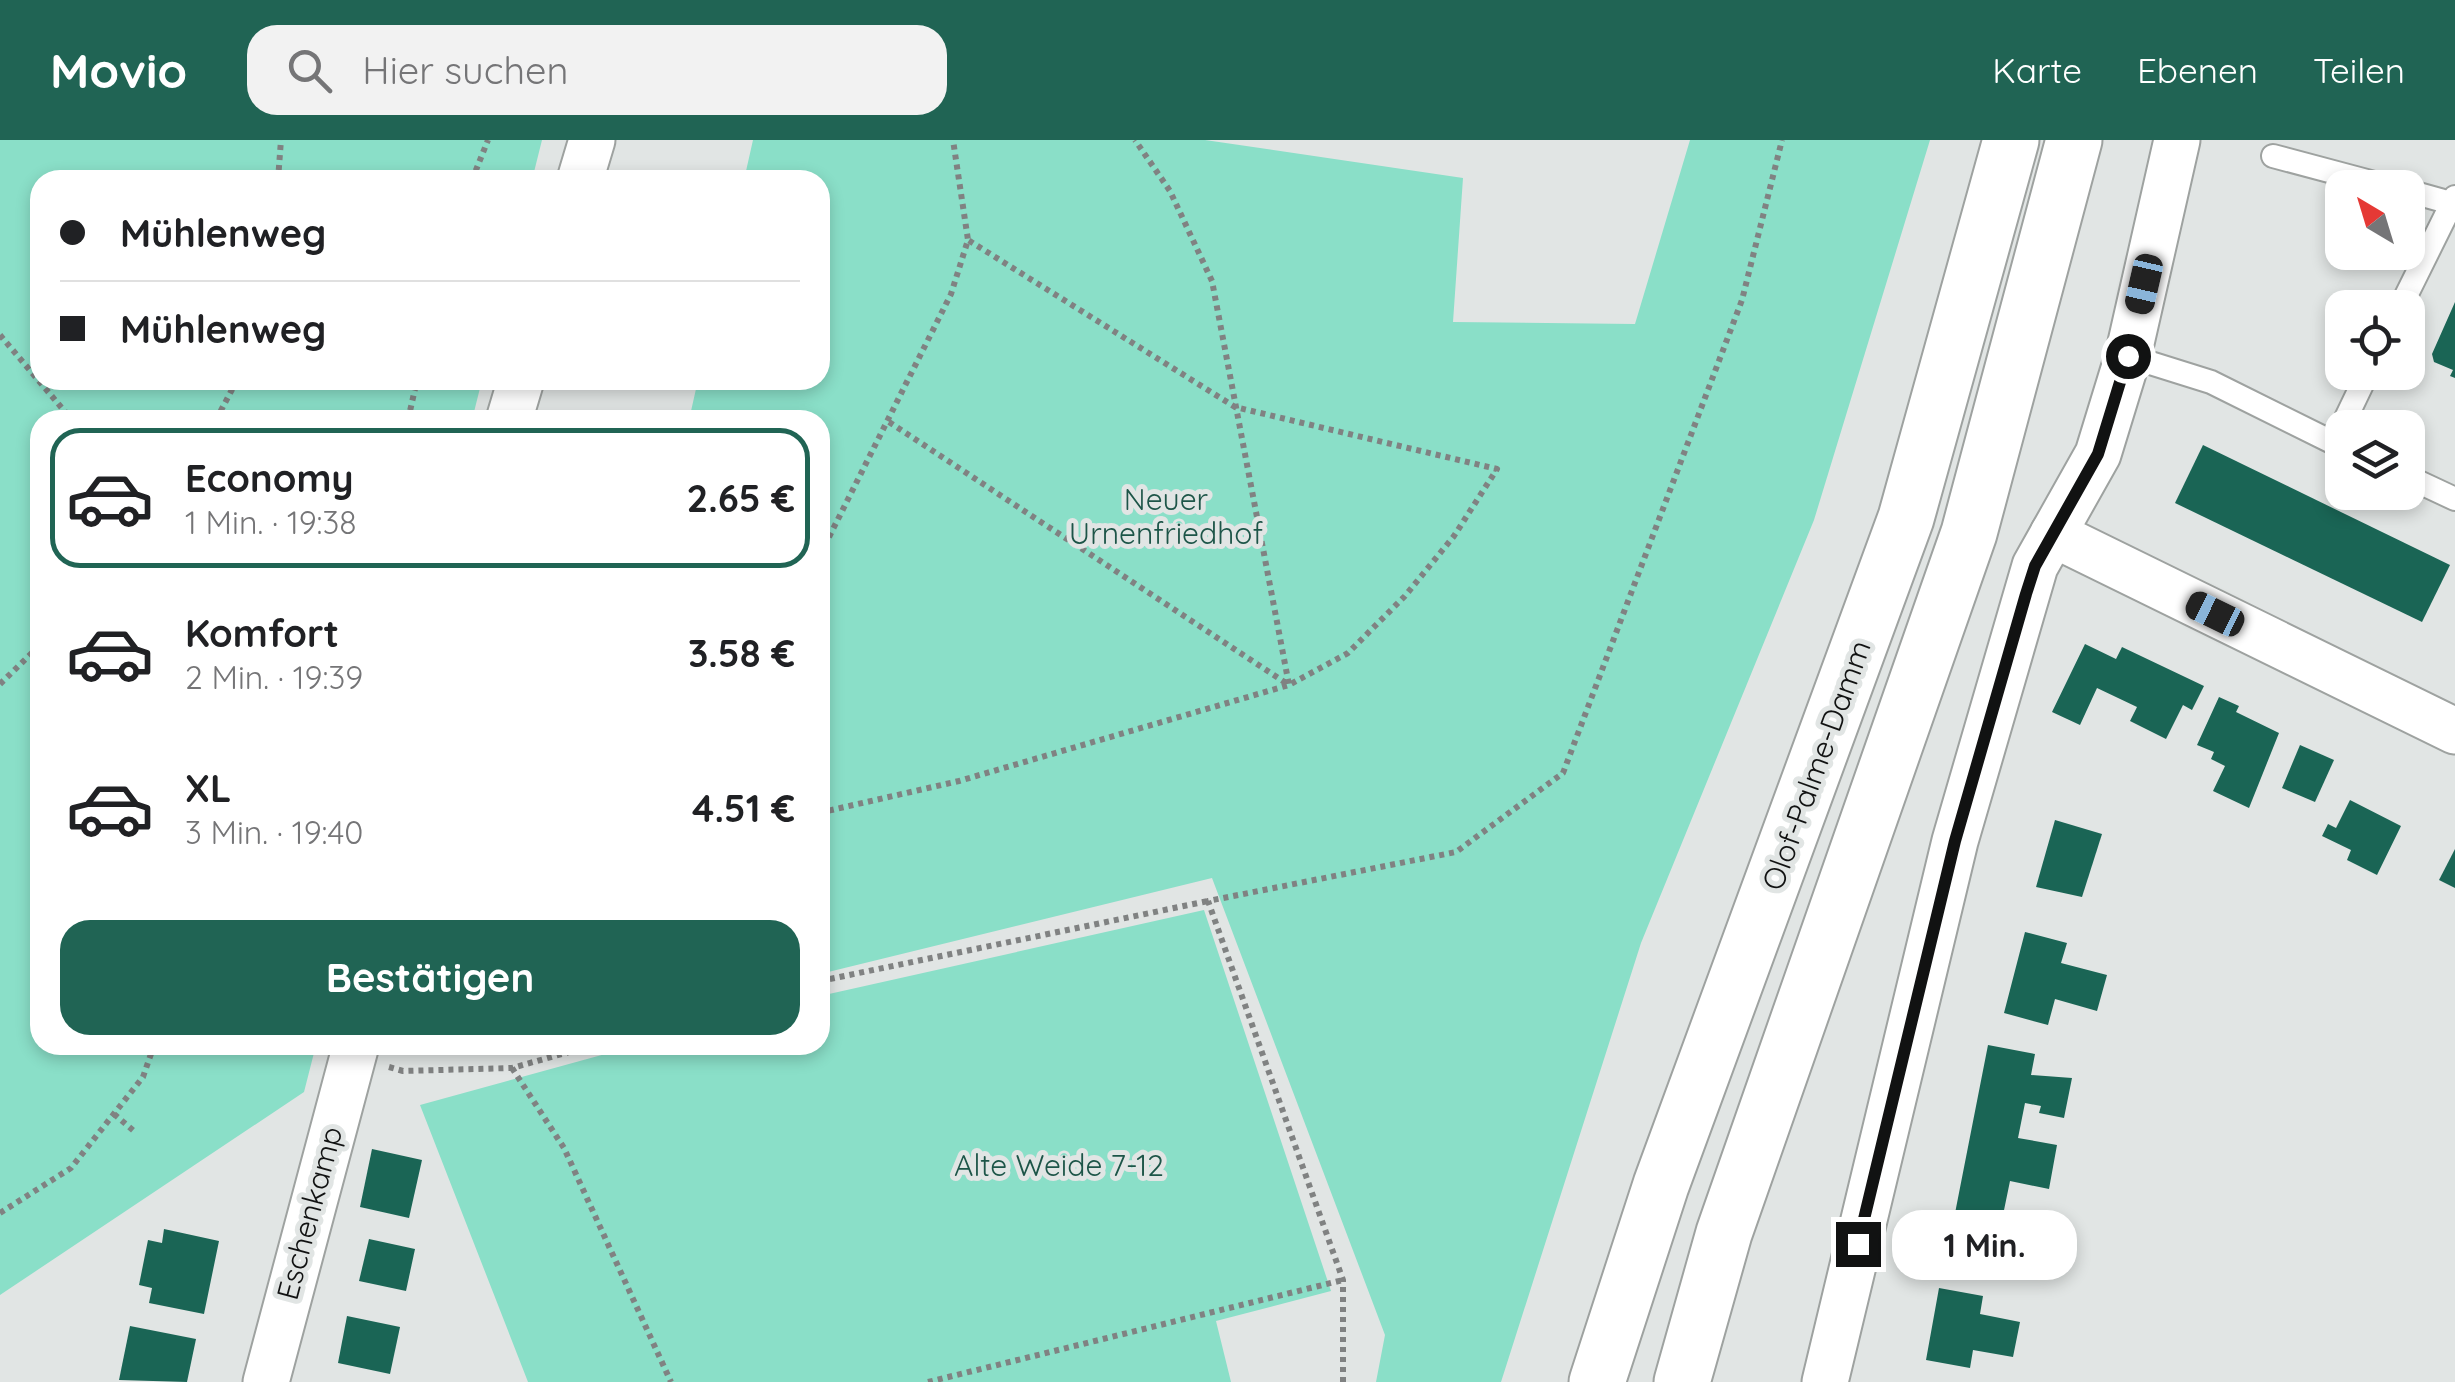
<!DOCTYPE html>
<html lang="de">
<meta charset="utf-8">
<style>
body{margin:0;font-family:Quicksand,sans-serif;background:#f2f2f2;color:#202124;height:100vh;display:flex;flex-direction:column;font-size:38px;white-space:nowrap}
*{box-sizing:border-box;margin:0}
p{font-size:32px;color:#757577}
.icon{flex:none;width:55px;height:55px;fill:none;stroke:currentColor;stroke-width:2;stroke-linecap:round;stroke-linejoin:round}
.map{position:relative;flex:1;overflow:hidden}
.drawer{position:absolute;left:30px;top:270px;width:800px;height:645px;display:flex;flex-direction:column;background:#fff;border-radius:30px;box-shadow:0 5px 15px #0003}
.drawer>*{flex:none}
.hud{position:absolute;left:30px;top:30px;width:800px;height:220px;border-radius:30px;box-shadow:0 5px 15px #0003;display:grid;align-content:center;height:220px;padding:0 30px;background:#fff}
.needle{width:65px;rotate:322deg}
.tools{position:absolute;left:2325px;top:30px;display:grid;gap:20px}
.tools a{display:grid;place-items:center;width:100px;height:100px;border-radius:20px;background:#fff;box-shadow:0 5px 15px #0003;font-size:50px}
.end{position:absolute;width:45px;height:45px;margin:-22px;border:12px solid #111212;background:#fff;box-shadow:0 0 0 5px #fff}
.from{border-radius:50%}
.bubble{position:absolute;height:70px;border-radius:30px;background:#fff;box-shadow:0 5px 15px #0003;font-size:32px;font-weight:700;line-height:70px;text-align:center}
.car{position:absolute;width:30px;height:60px;margin:-30px -15px;border-radius:12px;box-shadow:0 0 8px 2px #0007;background:linear-gradient(#222 24%,#8ab4d8 0 40%,#222 0 76%,#8ab4d8 0 86%,#222 0)}
.hud b{display:flex;align-items:center;gap:35px;height:95px;font-size:38px}
.hud b+b{border-top:2px solid #e0e0e0}
.hud i{width:25px;height:25px;background:#202124}
ul{padding:18px 0 0;list-style:none}
li{display:flex;align-items:center;gap:30px;height:140px;margin:0 20px 15px;padding:0 10px;border:5px solid transparent;border-radius:30px}
li div{flex:1}
li b{display:block;font-size:38px}
li em{font-style:normal;font-weight:700}
li.selected{border-color:#206454}
li>.icon{width:90px;height:90px;stroke-width:1.5}
.cta{display:flex;gap:20px;margin-top:auto;padding:20px 30px}
.cta a{flex:1;height:115px;border-radius:30px;background:#206454;color:#fff;font-size:40px;font-weight:700;line-height:115px;text-align:center}
header{display:flex;align-items:center;gap:60px;box-sizing:border-box;height:140px;padding:0 50px;background:#206454;color:#fff}
header strong{font-size:48px}
nav{display:flex;gap:55px;margin-inline-start:auto;font-size:35px}
.search{width:700px;height:90px;background:#f2f2f2;display:flex;align-items:center;gap:25px;box-sizing:border-box;padding:0 35px;border-radius:30px;color:#757577;font-size:38px}
.map>svg:first-child{display:block}
.green{fill:#8adfc8}
.building{fill:#1a6555}
.lines{fill:none;stroke-linecap:round;stroke-linejoin:round}
.lane-casing{stroke:#9ea2a0;stroke-width:26}
.street-casing{stroke:#9ea2a0;stroke-width:49}
.highway-casing{stroke:#9ea2a0;stroke-width:59}
.path{stroke:#808282;stroke-width:6;stroke-dasharray:5 5;stroke-linecap:butt}
.lane{stroke:#fff;stroke-width:22}
.street{stroke:#fff;stroke-width:45}
.highway{stroke:#fff;stroke-width:55}
.route{stroke:#111212;stroke-width:12}
.labels{text-anchor:middle;dominant-baseline:central;stroke-width:10;stroke-linejoin:round;paint-order:stroke}
.park-label{font-size:30px;fill:#1d5548;stroke:#e1e5e4}
.street-label{font-size:30px;fill:#111212;stroke:#e1e5e4}
</style>
<header>
<strong>Movio</strong>
<div class="search"><svg class="icon" aria-label="search" viewBox="0 0 24 24"><circle cx="10" cy="10" r="6"/><path d="M15 15l6 6"/></svg>Hier suchen</div>
<nav><a>Karte</a><a>Ebenen</a><a>Teilen</a></nav>
</header>
<div class="map">
<svg width="2455" height="1242" viewBox="0 0 2455 1242">
<rect width="100%" height="100%" fill="#e1e5e4"/>
<g class="green">
<path d="M0,0H542L532,40H40V240H482L472,280H40V905H316L304,952L0,1155Z"/>
<path d="M753,0H1205L1463,38L1453,182L1635,184L1690,0H1930L1814,380L1641,803L1501,1242H1376L1385,1195L1212,738L820,834V280H689L698,240H820V40H744Z"/>
<path d="M1204,770L1331,1151L1216,1181L1231,1242H528L420,965L638,905H820V856Z"/>
</g>
<g class="building">
<path d="M2455,162V238L2450,236L2453,230L2434,222L2432,214Z"/>
<path d="M2203,305L2450,425L2422,482L2175,363Z"/>
<path d="M2085,504L2116,519L2122,507L2204,546L2192,570L2183,565L2166,599L2130,581L2137,567L2097,548L2080,585L2052,572Z"/>
<path d="M2219,557L2239,566L2236,572L2279,593L2249,668L2213,651L2225,626L2211,619L2214,612L2197,605Z"/>
<path d="M2300,605L2334,620L2315,662L2282,648Z"/>
<path d="M2350,660L2401,686L2377,735L2347,720L2351,710L2322,696L2328,684L2336,688Z"/>
<path d="M2055,680L2102,694L2082,757L2036,747Z"/>
<path d="M2455,709V748L2439,740Z"/>
<path d="M2025,792L2067,803L2061,823L2107,835L2097,871L2055,859L2048,885L2004,873Z"/>
<path d="M1988,905L2035,914L2031,935L2072,938L2064,978L2039,973L2041,966L2025,963L2018,998L2057,1005L2049,1049L2010,1041L2003,1075L2018,1078L2019,1072L2041,1076L2033,1114L1997,1107L1994,1122L1947,1114Z"/>
<path d="M372,1009L422,1020L409,1078L360,1067Z"/>
<path d="M164,1089L219,1101L204,1174L149,1163L152,1148L139,1145L148,1100L162,1103Z"/>
<path d="M369,1099L415,1109L406,1151L359,1141Z"/>
<path d="M1939,1148L1983,1156L1980,1174L2020,1182L2013,1217L1973,1210L1970,1228L1926,1220Z"/>
<path d="M347,1176L400,1187L390,1234L338,1223Z"/>
<path d="M130,1186L196,1199L187,1242L119,1240Z"/>
</g>
<g class="lines">
<defs>
<g id="lane">
<path d="M2273,16L2393,48"/>
<path d="M2408,51L2451,63"/>
<path d="M2400,168L2455,57"/>
<path d="M2128,216L2211,242L2342,307"/>
<path d="M2334,303L2368,232"/>
<path d="M2408,337L2455,359"/>
</g>
<g id="street">
<path d="M580,40L592,0"/>
<path d="M509,280L521,240"/>
<path d="M2053,394L2455,591"/>
<path d="M266,1242L356,905"/>
<path d="M1825,1242L1955,701L2035,426L2098,314L2128,216L2177,0"/>
</g>
<g id="highway">
<path d="M1597,1242L1661,1045L1906,378L2011,0"/>
<path d="M1682,1242L1724,1093L1969,393L2074,0"/>
</g>
</defs>
<use href="#lane" class="lane-casing"/>
<use href="#street" class="street-casing"/>
<use href="#highway" class="highway-casing"/>
<g class="path">
<path d="M278,40L281,0"/>
<path d="M472,40L488,0"/>
<path d="M0,195L72,280"/>
<path d="M216,280L237,240"/>
<path d="M408,280L417,240"/>
<path d="M889,282L1289,545L1212,141L1170,51L1135,0"/>
<path d="M820,415L951,154L968,100L953,0"/>
<path d="M0,544L40,505"/>
<path d="M820,667L827,671L959,641L1289,545L1348,513L1405,456L1454,396L1497,329L1235,267L968,100"/>
<path d="M820,841L1208,761"/>
<path d="M389,927L403,931L512,928L594,905"/>
<path d="M512,928L564,1008L671,1242"/>
<path d="M114,974L135,992"/>
<path d="M0,1073L71,1028L143,937L154,905"/>
<path d="M928,1242L1343,1140"/>
<path d="M1343,1242V1140L1208,761L1456,712L1563,633L1742,160L1782,0"/>
</g>
<use href="#lane" class="lane"/>
<use href="#street" class="street"/>
<use href="#highway" class="highway"/>
</g>
<g class="lines">
<path class="route" d="M1858,1104L1955,701L2026,454L2035,426L2098,314L2128,216"/>
</g>
<g class="labels">
<g class="park-label">
<text x="1166" y="359">Neuer<tspan x="1166" dy="34">Urnenfriedhof</tspan></text>
<text x="1059" y="1025">Alte Weide 7-12</text>
</g>
<g class="street-label">
<text transform="translate(1816 625) rotate(-70)">Olof-Palme-Damm</text>
<text transform="translate(309 1073) rotate(-75)">Eschenkamp</text>
</g>
</g>
</svg>
<div class="tools">
<a><svg class="needle" viewBox="-14 -14 28 28"><path d="M0-13l5 13h-10z" fill="#e53935"/><path d="M0 13l5-13h-10z" fill="#757577"/></svg></a>
<a><svg class="icon" aria-label="locate" viewBox="0 0 24 24"><circle cx="12" cy="12" r="6"/><path d="M12 2v4M12 18v4M2 12h4M18 12h4"/></svg></a>
<a><svg class="icon" aria-label="layers" viewBox="0 0 24 24"><path d="M12 4l9 5-9 5-9-5zM3 14l9 5 9-5"/></svg></a>
</div>
<i class="end from" style="left:2128px;top:216px"></i>
<i class="end" style="left:1858px;top:1104px"></i>
<div class="bubble" style="left:1892px;top:1070px;width:185px">1 Min.</div>
<i class="car" style="left:2144px;top:144px;rotate:193deg"></i>
<i class="car" style="left:2215px;top:474px;rotate:296deg"></i>
<div class="hud">
<b><i class="from"></i>Mühlenweg</b>
<b><i></i>Mühlenweg</b>
</div>
<section class="drawer">
<ul>
<li class="selected"><svg class="icon" aria-label="car" viewBox="0 0 24 24"><path d="M5 17H2v-5l4-1 3-4h7l3 4 3 1v5h-3M9 17h6M6 11h13"/><circle cx="7" cy="17" r="2"/><circle cx="17" cy="17" r="2"/></svg><div><b>Economy</b><p>1 Min. · 19:38</p></div><em>2.65 €</em></li>
<li><svg class="icon" aria-label="car" viewBox="0 0 24 24"><path d="M5 17H2v-5l4-1 3-4h7l3 4 3 1v5h-3M9 17h6M6 11h13"/><circle cx="7" cy="17" r="2"/><circle cx="17" cy="17" r="2"/></svg><div><b>Komfort</b><p>2 Min. · 19:39</p></div><em>3.58 €</em></li>
<li><svg class="icon" aria-label="car" viewBox="0 0 24 24"><path d="M5 17H2v-5l4-1 3-4h7l3 4 3 1v5h-3M9 17h6M6 11h13"/><circle cx="7" cy="17" r="2"/><circle cx="17" cy="17" r="2"/></svg><div><b>XL</b><p>3 Min. · 19:40</p></div><em>4.51 €</em></li>
</ul>
<div class="cta"><a>Bestätigen</a></div>
</section>
</div>
